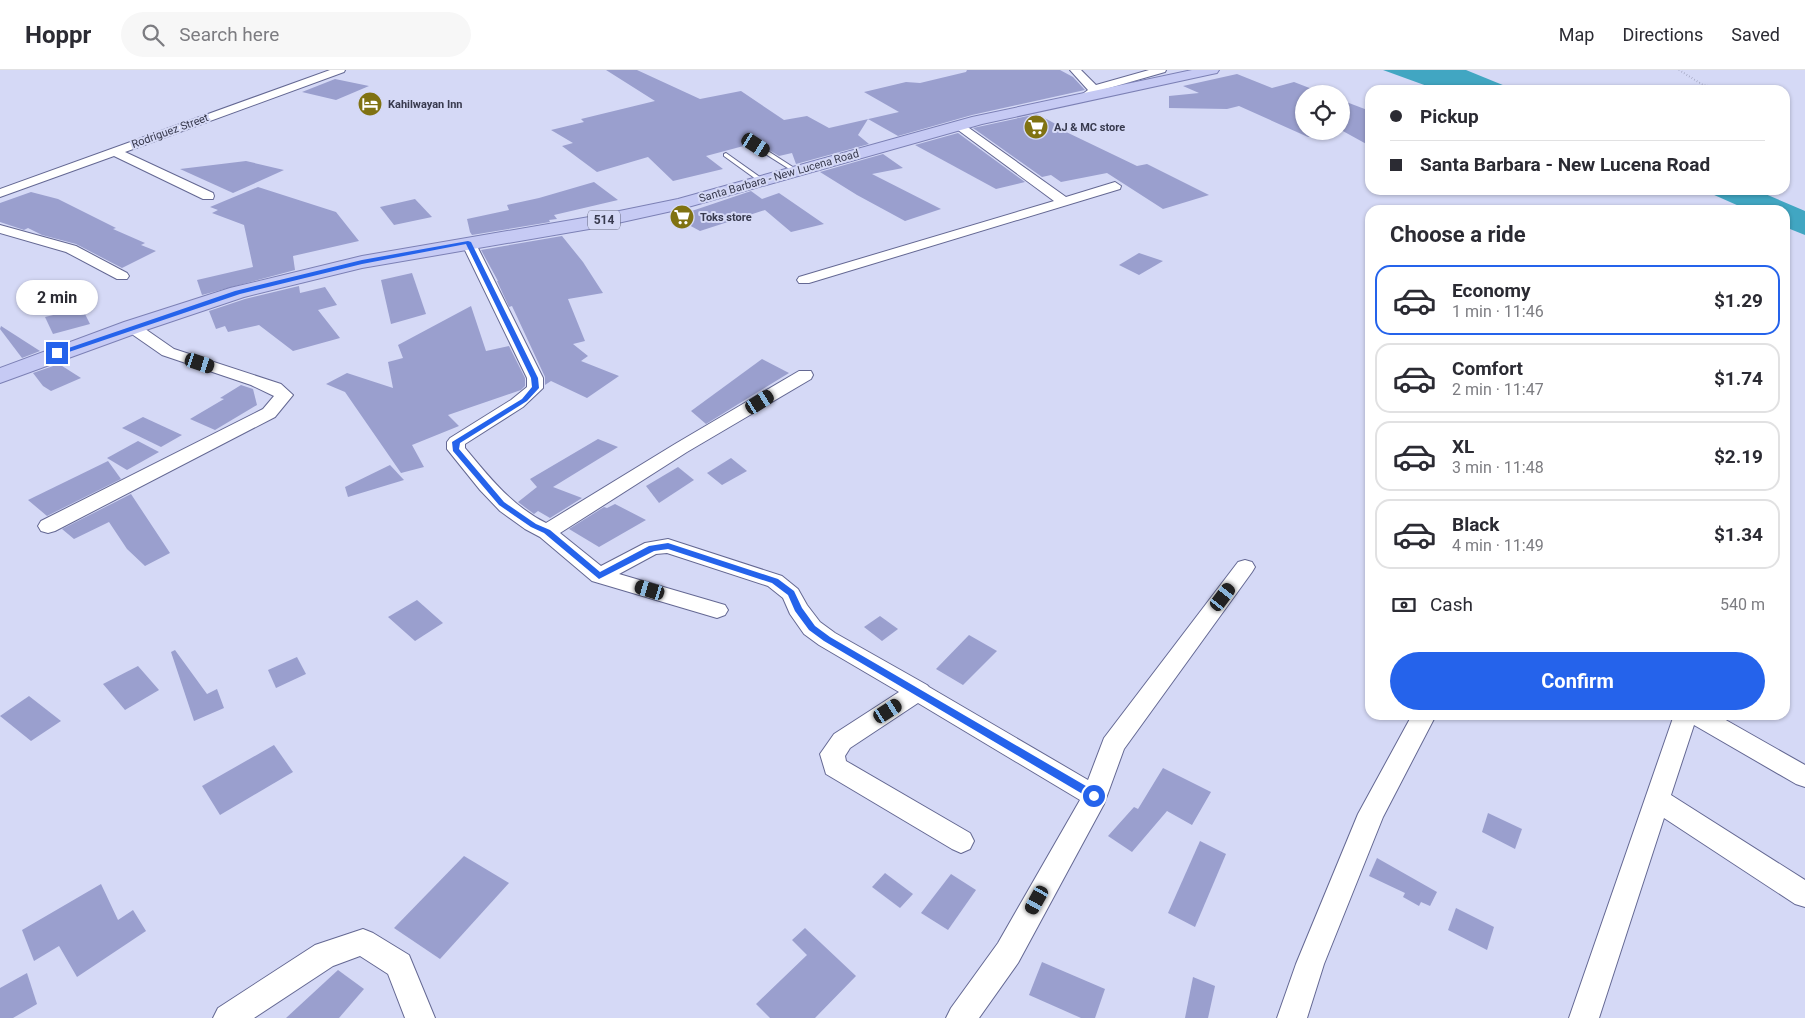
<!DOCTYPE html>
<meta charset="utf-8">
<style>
body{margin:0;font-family:Roboto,sans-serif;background:#f7f7f7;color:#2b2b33;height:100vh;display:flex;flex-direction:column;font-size:19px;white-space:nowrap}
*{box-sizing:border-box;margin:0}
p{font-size:16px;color:#7c7c81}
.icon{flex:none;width:28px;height:28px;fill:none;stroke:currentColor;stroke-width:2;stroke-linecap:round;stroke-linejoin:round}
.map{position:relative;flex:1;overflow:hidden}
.panel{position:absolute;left:1365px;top:135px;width:425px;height:515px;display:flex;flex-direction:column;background:#fff;border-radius:15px;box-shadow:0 1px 4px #0004}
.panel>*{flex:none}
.guide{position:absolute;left:1365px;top:15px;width:425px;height:110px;border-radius:15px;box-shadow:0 1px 4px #0004;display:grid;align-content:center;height:110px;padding:0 25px;background:#fff}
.buttons{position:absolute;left:1295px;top:15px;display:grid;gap:10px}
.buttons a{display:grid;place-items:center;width:55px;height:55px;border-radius:50%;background:#fff;box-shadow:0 1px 4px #0004;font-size:25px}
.end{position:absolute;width:22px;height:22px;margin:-11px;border:6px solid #2563eb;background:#fff;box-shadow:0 0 0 2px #fff}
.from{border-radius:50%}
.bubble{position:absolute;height:35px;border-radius:18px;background:#fff;box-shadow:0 1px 4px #0004;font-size:16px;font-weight:700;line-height:35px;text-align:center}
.car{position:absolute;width:15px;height:30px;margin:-15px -8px;border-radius:6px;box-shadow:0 0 4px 1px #0007;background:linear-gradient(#222 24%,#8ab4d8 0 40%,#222 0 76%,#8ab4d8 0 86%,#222 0)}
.guide b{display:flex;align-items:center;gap:18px;height:48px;font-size:19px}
.guide b+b{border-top:1px solid #e1e1e2}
.guide i{width:12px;height:12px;background:#2b2b33}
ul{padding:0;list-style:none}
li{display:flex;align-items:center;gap:15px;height:70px;margin:0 10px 8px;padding:0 15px;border:2px solid #e1e1e2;border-radius:15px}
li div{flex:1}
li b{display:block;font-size:19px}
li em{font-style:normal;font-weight:700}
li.current{border-color:#2563eb}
li>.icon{width:45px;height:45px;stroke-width:1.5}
h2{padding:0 25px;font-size:22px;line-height:60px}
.pay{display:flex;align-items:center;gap:12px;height:55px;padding:0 25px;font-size:19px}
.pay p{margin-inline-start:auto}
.button{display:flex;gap:10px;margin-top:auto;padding:10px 25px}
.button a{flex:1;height:58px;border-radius:30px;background:#2563eb;color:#fff;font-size:20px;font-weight:700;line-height:58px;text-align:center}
header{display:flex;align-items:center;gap:30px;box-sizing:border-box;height:70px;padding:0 25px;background:#fff;border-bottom:1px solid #e1e1e2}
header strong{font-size:24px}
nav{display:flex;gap:28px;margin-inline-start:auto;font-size:18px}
.search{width:350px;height:45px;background:#f7f7f7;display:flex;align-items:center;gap:12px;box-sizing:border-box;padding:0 18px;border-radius:28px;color:#7c7c81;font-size:19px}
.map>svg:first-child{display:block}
.water{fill:#41a6c2}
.building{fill:#9a9fce}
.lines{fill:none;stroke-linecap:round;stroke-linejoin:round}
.lane-casing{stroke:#646893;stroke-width:2}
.street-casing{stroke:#646893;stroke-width:2}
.primary-casing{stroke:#7c80b5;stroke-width:2}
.path{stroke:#9295af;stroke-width:2;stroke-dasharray:0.5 2.5;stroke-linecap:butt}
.lane{fill:#fff;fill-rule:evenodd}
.street{fill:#fff;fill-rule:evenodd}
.primary{fill:#c6caf4;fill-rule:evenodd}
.route{fill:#2563eb}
.labels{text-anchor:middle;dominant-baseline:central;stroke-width:4;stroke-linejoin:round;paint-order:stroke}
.far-poi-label{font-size:11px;font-weight:bold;fill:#383a4e;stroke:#d5d9f6;text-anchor:start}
.far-street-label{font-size:11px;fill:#383a4e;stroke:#d5d9f6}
.shield{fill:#d5d9f6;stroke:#676a80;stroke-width:1}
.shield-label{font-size:12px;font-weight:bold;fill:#383a4e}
</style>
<header>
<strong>Hoppr</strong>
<div class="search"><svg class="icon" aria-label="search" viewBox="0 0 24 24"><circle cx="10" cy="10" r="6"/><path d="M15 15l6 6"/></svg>Search here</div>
<nav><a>Map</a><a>Directions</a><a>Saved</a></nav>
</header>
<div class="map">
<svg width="1805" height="948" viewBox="0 0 1805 948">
<rect width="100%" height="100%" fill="#d5d9f6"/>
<g class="water">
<path d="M1383,0H1466L1515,20H1438Z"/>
<path d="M1703,120H1756L1805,141V165L1785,157V140H1748Z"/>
</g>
<g class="building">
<path d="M606,0H637L700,29L741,21L784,50L807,46L829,58L899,42L864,22L906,12L920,13L966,2L967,0H1060L1073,7L1085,20L972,45L898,66L868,49L858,65L869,74L796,94L792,83L779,86L754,71L751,74L706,86L723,99L673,111L648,87L597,102L562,76L573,73L551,60L584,52L581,49L655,31Z"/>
<path d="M1237,4L1272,18L1294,12L1325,24H1304V61H1325L1308,67L1239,36L1227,39L1169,38V26L1199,23L1183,16Z"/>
<path d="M335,9L369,16L336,30L302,22Z"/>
<path d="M1341,30L1370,41V76L1341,60Z"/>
<path d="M1037,44L1065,59L1062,60L1137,96L1147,94L1209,125L1163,139L1107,103L1061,112L1051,105L1042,107L973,58Z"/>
<path d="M958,63L1025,112L996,119L915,75Z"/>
<path d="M883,84L903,98L872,104L941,139L905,151L857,125L820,102Z"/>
<path d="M246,91L284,100L233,123L180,99Z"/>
<path d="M594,112L618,130L554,145L557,149L549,150L550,152L472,165L470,162L467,149L509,140L507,135L539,128Z"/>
<path d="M258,117L336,142L359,171L293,186L295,200L202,225L197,210L253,197L244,155L212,143L218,140L210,137Z"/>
<path d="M751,121L762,129L779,123L824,154L791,162L765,140L700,161L674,147Z"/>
<path d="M31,122L58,129L116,158L113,159L145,173L141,175L156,181L122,198L76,174L42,165L28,158L24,160L0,152V133Z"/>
<path d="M415,129L432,147L394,155L380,137Z"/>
<path d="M562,166L583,192L603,223L568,229L585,271L573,274L588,286L581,291L619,306L587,328L551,311L545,315V307L512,236L509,237L497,211H498L481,180Z"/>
<path d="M1139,183L1163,191L1139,205L1119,195Z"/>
<path d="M412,203L426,244L391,254L381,210Z"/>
<path d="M299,216L300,223L325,217L337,235L318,240L340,268L293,281L259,255L228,262L225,256L216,259L209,241L245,229Z"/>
<path d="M471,236L486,281L509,276L525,308V316L521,320L448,345L459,356L412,375L424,397L401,403L345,322L326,314L347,303L393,318L388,292L403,288L398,275Z"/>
<path d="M82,238L90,254L53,264L45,247Z"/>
<path d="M1,256L40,281L22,288L0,259Z"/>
<path d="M762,289L789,303L706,354L691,341Z"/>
<path d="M59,294L81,308L51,321L43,316L33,303Z"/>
<path d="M241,315L253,319L257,335L215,360L190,349L224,329L220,328Z"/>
<path d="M143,347L182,365L161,377L122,358Z"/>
<path d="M598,369L618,377L553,417L582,428L550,448L538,441L534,444L518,432L537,417L530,409Z"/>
<path d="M138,371L159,382L127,400L107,388Z"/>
<path d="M731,388L747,401L722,415L707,403Z"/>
<path d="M108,391L121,409L47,446L28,430Z"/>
<path d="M390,395L404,410L348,427L345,417Z"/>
<path d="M678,397L694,410L659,433L646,416Z"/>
<path d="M131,424L170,483L145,496L127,479L109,452L74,469L62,459Z"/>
<path d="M615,434L646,450L599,477L569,459L604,437L607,438Z"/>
<path d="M417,530L443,553L415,571L388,547Z"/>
<path d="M880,546L898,559L882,571L864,557Z"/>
<path d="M969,565L997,581L963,615L936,599Z"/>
<path d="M175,580L207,624L217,619L224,638L194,651L171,582Z"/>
<path d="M297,587L306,604L276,618L268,600Z"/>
<path d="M138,596L159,620L125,640L103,614Z"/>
<path d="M29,626L61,651L31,671L0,646Z"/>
<path d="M274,675L293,702L220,745L202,716Z"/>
<path d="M1163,698L1211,722L1192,755L1167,741L1132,782L1108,766L1134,737L1138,739Z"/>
<path d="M1488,743L1522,759L1515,779L1482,762Z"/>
<path d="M1200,771L1226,784L1195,857L1168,843Z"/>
<path d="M464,786L509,813L440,889L394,858Z"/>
<path d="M1377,788L1437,822L1430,836L1421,832L1419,836L1403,827L1405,823L1369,806Z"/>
<path d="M885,803L913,824L900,838L872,817Z"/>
<path d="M951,804L976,820L948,860L921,843Z"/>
<path d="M101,814L118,850L133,840L146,861L77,907L59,876L34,891L22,860Z"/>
<path d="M1456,838L1494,857L1487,880L1448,860Z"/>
<path d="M805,858L856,906L815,948H770L756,934L807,885L792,870Z"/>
<path d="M1042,892L1105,919L1095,948H1081L1029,925Z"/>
<path d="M338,900L364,919L339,948H286Z"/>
<path d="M27,903L37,934L13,948H0V918Z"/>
<path d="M1193,907L1215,916L1208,948H1185Z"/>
</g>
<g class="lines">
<defs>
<g id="lane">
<path d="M755,73L757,74L799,101L794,102L753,76L752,75Z"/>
<path d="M726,83L764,110V112H760L724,86V84Z"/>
</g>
<g id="street">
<path d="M330,0H345L344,2L125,82L213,123L214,126L213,129H203L114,86L0,127V119Z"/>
<path d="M1070,0H1081L1096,15L1149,0H1166L1165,2L1102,20L1082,32L1076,29L1088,20Z"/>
<path d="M958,52L962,53L1066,127L1115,112L1121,116L1120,119L809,213H799L797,210L799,207L1054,131L954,57L952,55Z"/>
<path d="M0,155L76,176L127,203L129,206L127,209H117L66,182L0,163Z"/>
<path d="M468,168L475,172L543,308V318L523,337L465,374V378C489,407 512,436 546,453L675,374L799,301H811L813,305L811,309L687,382L560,463L601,496L645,473L668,469L782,506L798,519L807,535L820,552L835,563L927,615L929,617L1088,710L1104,668L1238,492L1245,490L1252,492L1255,497L1252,502L1124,679L1104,734L1018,893L979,948H946L951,938L998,873L1080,730L918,633L850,678L845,686L846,691L970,763L974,771L970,779L961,783L952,779L826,704L820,684L834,664L899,622L819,575L804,564L790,544L783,528L768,516L667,483L656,484L619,504L725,535L728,540L725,545L717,548L592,511L540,467L525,459L500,441L480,420L447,379V372L450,368L511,330L527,317V308L461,172Z"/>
<path d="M132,252L138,254L174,279L281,314L293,325L275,347L55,461L48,463L41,461L38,456L41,451L263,339L274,326L251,315L162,285L126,260L124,257L126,254Z"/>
<path d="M1412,645H1436L1383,747L1324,894L1307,948H1277L1296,894L1358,744Z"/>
<path d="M1674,645H1717L1805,695V717L1796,714L1694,655L1671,725L1805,810V837L1795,834L1664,748L1599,948H1569Z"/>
<path d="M363,859L373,863L409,885L435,948H405L388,904L360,886L333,896L254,948H213L218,938L315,875Z"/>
</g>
<path id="primary" d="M1192,0H1219L1217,3L1212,4L982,54L681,139L595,158L362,198L244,227L140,262L0,313V298L124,252L230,218L362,186L595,146L678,129L972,47Z"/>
</defs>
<use href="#lane" class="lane-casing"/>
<use href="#street" class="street-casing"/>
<use href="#primary" class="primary-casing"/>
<path class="path" d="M1679,0L1703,15L1731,20"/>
<use href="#lane" class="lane"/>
<use href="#street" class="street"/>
<use href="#primary" class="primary"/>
</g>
<path class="route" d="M468,171L471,172L538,308L539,318L527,331L460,373L459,379L504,432L536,454L550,460L600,502L649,476L668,473L778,509L794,521L802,538L815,556L830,567L1098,723V729H1091L824,571L809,560L795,541L788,525L772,513L668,479L654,481L599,509L544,463L531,457L499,435L453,381L452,372L522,329L532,317L531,308L466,174L362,194L240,224L60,285L54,283L235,221L362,190Z"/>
<defs>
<symbol id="hotel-disc" viewBox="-11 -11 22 22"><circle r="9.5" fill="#807212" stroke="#d5d9f6"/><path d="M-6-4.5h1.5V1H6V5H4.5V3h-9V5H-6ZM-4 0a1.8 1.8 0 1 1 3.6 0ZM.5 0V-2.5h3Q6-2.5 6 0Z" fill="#fff"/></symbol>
<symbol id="supermarket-disc" viewBox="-11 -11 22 22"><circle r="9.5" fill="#807212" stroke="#d5d9f6"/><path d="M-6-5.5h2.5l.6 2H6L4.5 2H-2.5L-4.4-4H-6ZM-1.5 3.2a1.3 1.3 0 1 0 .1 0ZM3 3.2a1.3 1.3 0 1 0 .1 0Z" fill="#fff"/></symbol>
</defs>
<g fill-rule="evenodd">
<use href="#hotel-disc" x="356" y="20" width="28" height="28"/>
<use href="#supermarket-disc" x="1022" y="43" width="28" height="28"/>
<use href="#supermarket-disc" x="668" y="133" width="28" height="28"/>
</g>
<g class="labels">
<g class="far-poi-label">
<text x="388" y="34">Kahilwayan Inn</text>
<text x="1054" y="57">AJ &amp; MC store</text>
<text x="700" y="147">Toks store</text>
</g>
<g class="far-street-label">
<text transform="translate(170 61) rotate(-20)">Rodriguez Street</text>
<text transform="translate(779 106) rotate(-16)">Santa Barbara - New Lucena Road</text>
</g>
<rect class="shield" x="588" y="140.5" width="32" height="19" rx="4"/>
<g class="shield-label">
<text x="604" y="150">514</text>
</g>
</g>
</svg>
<div class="buttons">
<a><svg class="icon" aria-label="locate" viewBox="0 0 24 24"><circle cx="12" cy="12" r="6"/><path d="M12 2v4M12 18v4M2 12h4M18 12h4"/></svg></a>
</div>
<i class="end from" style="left:1094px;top:726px"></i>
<i class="end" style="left:57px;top:283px"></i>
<div class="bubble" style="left:16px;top:210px;width:82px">2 min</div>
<i class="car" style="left:756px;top:75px;rotate:123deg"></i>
<i class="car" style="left:200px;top:293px;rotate:108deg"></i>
<i class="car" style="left:760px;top:332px;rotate:58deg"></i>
<i class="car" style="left:650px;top:520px;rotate:287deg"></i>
<i class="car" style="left:1223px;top:527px;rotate:37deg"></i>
<i class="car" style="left:888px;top:641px;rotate:57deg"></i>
<i class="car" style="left:1037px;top:830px;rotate:209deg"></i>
<div class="guide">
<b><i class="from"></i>Pickup</b>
<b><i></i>Santa Barbara - New Lucena Road</b>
</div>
<section class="panel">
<h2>Choose a ride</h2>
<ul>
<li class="current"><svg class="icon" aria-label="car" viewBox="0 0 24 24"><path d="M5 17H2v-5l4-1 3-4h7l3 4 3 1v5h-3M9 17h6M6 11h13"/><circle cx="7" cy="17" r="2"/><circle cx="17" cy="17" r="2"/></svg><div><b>Economy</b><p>1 min · 11:46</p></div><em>$1.29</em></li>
<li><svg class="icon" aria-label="car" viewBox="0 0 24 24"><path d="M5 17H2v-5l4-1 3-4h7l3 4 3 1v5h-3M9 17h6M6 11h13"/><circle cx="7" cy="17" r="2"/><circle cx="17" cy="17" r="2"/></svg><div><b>Comfort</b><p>2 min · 11:47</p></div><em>$1.74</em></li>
<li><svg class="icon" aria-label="car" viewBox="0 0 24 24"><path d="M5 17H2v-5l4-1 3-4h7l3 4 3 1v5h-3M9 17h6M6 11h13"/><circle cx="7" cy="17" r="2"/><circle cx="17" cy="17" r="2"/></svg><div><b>XL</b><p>3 min · 11:48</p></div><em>$2.19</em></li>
<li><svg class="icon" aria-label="car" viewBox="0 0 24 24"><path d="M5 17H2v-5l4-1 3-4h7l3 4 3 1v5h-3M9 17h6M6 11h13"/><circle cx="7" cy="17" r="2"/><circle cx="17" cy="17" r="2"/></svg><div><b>Black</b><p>4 min · 11:49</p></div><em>$1.34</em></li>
</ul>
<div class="pay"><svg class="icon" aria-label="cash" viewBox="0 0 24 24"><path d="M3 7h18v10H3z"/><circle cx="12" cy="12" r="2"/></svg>Cash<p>540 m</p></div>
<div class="button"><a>Confirm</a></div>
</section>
</div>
